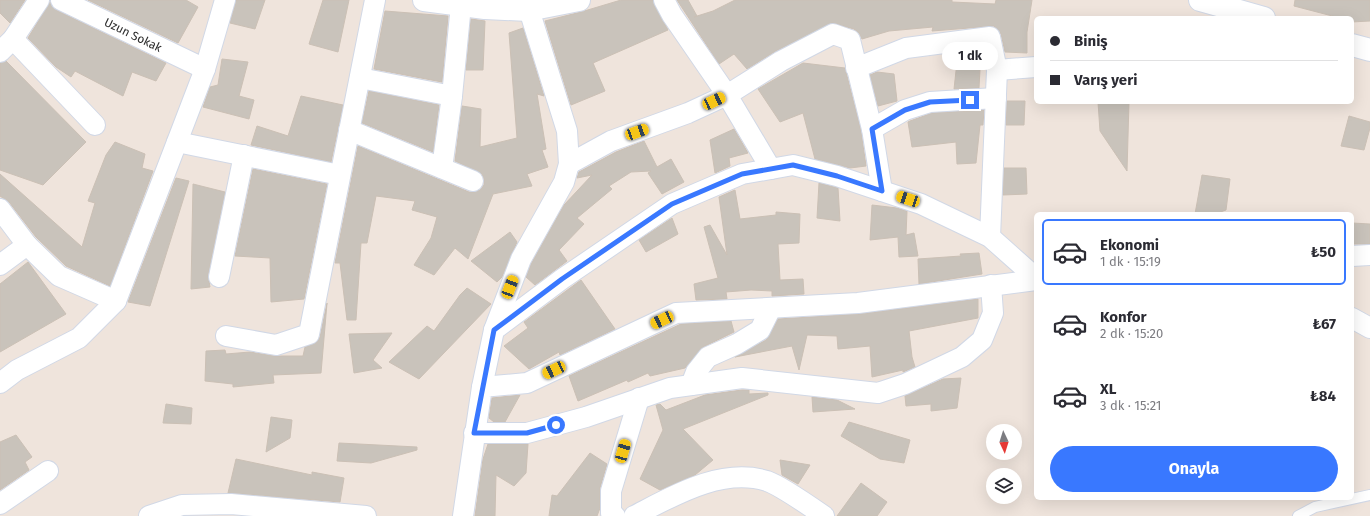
<!DOCTYPE html>
<html lang="tr">
<meta charset="utf-8">
<style>
body{margin:0;font-family:"Fira Sans",sans-serif;background:#f2f2f3;color:#2b2b33;height:100vh;display:flex;flex-direction:column;font-size:15px;white-space:nowrap}
*{box-sizing:border-box;margin:0}
p{font-size:13px;color:#7c7c81}
.icon{flex:none;width:22px;height:22px;fill:none;stroke:currentColor;stroke-width:2;stroke-linecap:round;stroke-linejoin:round}
.map{position:relative;flex:1;overflow:hidden}
.details{position:absolute;left:1034px;top:212px;width:320px;height:288px;display:flex;flex-direction:column;background:#fff;border-radius:6px;box-shadow:0 4px 16px #0002}
.details>*{flex:none}
.banner{position:absolute;left:1034px;top:16px;width:320px;height:88px;border-radius:6px;box-shadow:0 4px 16px #0002;display:grid;align-content:center;height:88px;padding:0 16px;background:#fff}
.needle{width:26px;rotate:176deg}
.fabs{position:absolute;left:986px;top:424px;display:grid;gap:8px}
.fabs a{display:grid;place-items:center;width:36px;height:36px;border-radius:50%;background:#fff;box-shadow:0 4px 16px #0002;font-size:20px}
.end{position:absolute;width:18px;height:18px;margin:-9px;border:5px solid #3978ff;background:#fff;box-shadow:0 0 0 2px #fff}
.from{border-radius:50%}
.bubble{position:absolute;height:28px;border-radius:14px;background:#fff;box-shadow:0 4px 16px #0002;font-size:13px;font-weight:700;line-height:28px;text-align:center}
.car{position:absolute;width:12px;height:24px;margin:-12px -6px;border-radius:5px;box-shadow:0 0 3px 1px #0007;background:linear-gradient(#f5c518 24%,#345 0 40%,#f5c518 0 76%,#345 0 86%,#f5c518 0)}
.banner b{display:flex;align-items:center;gap:14px;height:38px;font-size:15px}
.banner b+b{border-top:1px solid #e1e1e2}
.banner i{width:10px;height:10px;background:#2b2b33}
ul{padding:7px 0 0;list-style:none}
li{display:flex;align-items:center;gap:12px;height:66px;margin:0 8px 6px;padding:0 8px;border:2px solid transparent;border-radius:6px}
li div{flex:1}
li b{display:block;font-size:15px}
li em{font-style:normal;font-weight:700}
li.current{border-color:#3978ff}
li>.icon{width:36px;height:36px;stroke-width:1.5}
.action{display:flex;gap:8px;margin-top:auto;padding:8px 16px}
.action a{flex:1;height:46px;border-radius:24px;background:#3978ff;color:#fff;font-size:16px;font-weight:700;line-height:46px;text-align:center}
.map>svg:first-child{display:block}
.building{fill:#c9c3bb;stroke:#cbc0b5}
.lines{fill:none;stroke-linecap:round;stroke-linejoin:round}
.service-casing{stroke:#d1d8e6;stroke-width:12}
.minor-casing{stroke:#d1d8e6;stroke-width:22}
.tertiary-casing{stroke:#d1d8e6;stroke-width:24}
.service{stroke:#fff;stroke-width:10}
.minor{stroke:#fff;stroke-width:20}
.tertiary{stroke:#fff;stroke-width:22}
.route{stroke:#3978ff;stroke-width:5}
.labels{text-anchor:middle;dominant-baseline:central;stroke-width:4;stroke-linejoin:round;paint-order:stroke}
.street-label{font-size:12px;fill:#2b2b2b;stroke:#fff}
</style>
<div class="map">
<svg width="1370" height="516" viewBox="0 0 1370 516">
<rect width="100%" height="100%" fill="#efe4dc"/>
<g class="building">
<path d="M0,0H25L10,23L0,13Z"/>
<path d="M88,0H186L198,7L178,43Z"/>
<path d="M236,0H265L255,29L230,23Z"/>
<path d="M323,0H349L338,52L309,44Z"/>
<path d="M621,0H653L668,30L593,63L605,91L571,105L545,21L581,12Z"/>
<path d="M677,0H688L697,16L694,17L713,11L735,0H952V2L995,4L996,0H1032L1027,32V53L1005,52L1001,34L994,26L932,31L933,27L889,31L862,39L859,33L854,29L832,23L776,51L747,69L734,54L719,64Z"/>
<path d="M1295,0H1370V21L1352,22V18H1340L1294,6Z"/>
<path d="M50,2L56,10L166,63L156,81L132,72L123,96L75,71L71,77L56,67L28,38Z"/>
<path d="M385,11L448,16L442,82L374,69Z"/>
<path d="M471,19L485,21L483,70H466Z"/>
<path d="M523,28L544,96L537,94L546,149L542,150L548,167L527,174L532,186L493,194L468,259L455,248L434,275L414,265L431,238L437,217L412,210L415,201L376,196L367,243H361L356,320H347L340,263H335L358,146L469,192H474L480,190L484,185V179L482,174L455,161L462,106L481,109L480,147L517,138L509,33Z"/>
<path d="M981,50L979,88L954,89L958,53Z"/>
<path d="M222,59L248,62L239,96L254,100L249,119L203,107L210,87L218,85Z"/>
<path d="M6,61L86,142L43,185L0,170V63Z"/>
<path d="M803,63L845,68L861,131L866,166L850,168L815,159L803,113L780,122L758,89Z"/>
<path d="M877,72L894,74L897,101L878,106L870,75Z"/>
<path d="M369,91L439,105L433,152L362,123Z"/>
<path d="M301,96L343,105L331,162L251,145L257,126L288,136Z"/>
<path d="M1007,101H1025L1024,125H1006Z"/>
<path d="M1098,102H1129L1127,171L1100,131Z"/>
<path d="M984,110L983,125H980L976,163L957,164L956,142L912,147L908,122L910,121L932,113Z"/>
<path d="M1349,116L1370,122V128L1364,150L1341,146Z"/>
<path d="M734,129L748,153L729,158L730,166L715,173L710,140Z"/>
<path d="M644,141L657,167L671,159L684,182L662,194L648,173L651,171L631,172L609,186L612,189L577,218L584,224L559,250L567,261L535,285L526,277L531,264L564,205L592,175L577,178L579,172L616,152Z"/>
<path d="M115,142L145,154L142,168L153,171L110,286L66,266L36,237L9,202L0,196V174L82,247L95,203L88,201L106,155Z"/>
<path d="M1004,168H1026L1027,194L1003,195Z"/>
<path d="M253,169L327,184L304,299L271,302L270,258L235,256Z"/>
<path d="M1202,175L1230,179L1226,210L1215,214H1195Z"/>
<path d="M176,178L189,181L150,306L128,302Z"/>
<path d="M819,183L838,188L840,221L817,218Z"/>
<path d="M193,184L225,192L208,275L210,287L191,289Z"/>
<path d="M735,190L740,219L776,215V212L800,214L799,243L778,244L780,280L803,279L804,294L772,296V291L751,290L726,292L727,299L696,300L694,284L718,278L704,227L710,225L727,255L719,197Z"/>
<path d="M872,205L897,208L907,211L906,235L914,233L918,256L899,257L898,237L870,240Z"/>
<path d="M672,218L678,234L646,252L639,240Z"/>
<path d="M1352,223L1370,224V244H1352Z"/>
<path d="M510,232L517,242L502,277L497,282L471,261Z"/>
<path d="M979,253L982,274L919,284L918,259L961,256L960,254Z"/>
<path d="M28,262L66,314L0,352V284Z"/>
<path d="M581,280L615,329L560,355L559,352L529,369L504,346L528,328L524,322Z"/>
<path d="M467,288L491,304L419,379L389,362L427,326L434,331L460,295Z"/>
<path d="M978,299V318L909,331L912,357L915,367L903,372V370L872,377L870,346L838,349L837,336L807,335L799,370L792,346L735,357L766,340L778,319L859,314Z"/>
<path d="M327,303L321,373L273,375L274,383L233,387V384L205,381L206,351L225,350L226,354L250,352L274,356H303L305,347L317,342L320,337Z"/>
<path d="M731,321L734,332L703,347L685,368L650,376L648,373L628,382L627,380L578,401L569,376L681,324Z"/>
<path d="M392,333L373,360L382,368L354,373L349,334Z"/>
<path d="M961,378L957,408L931,411V404L906,406L905,396L943,379Z"/>
<path d="M742,390H749V394L768,393V395L683,429L713,460L695,475L660,490L640,479L663,430L656,405L660,404L666,410L705,395Z"/>
<path d="M520,395L505,422H494L489,418L492,398Z"/>
<path d="M812,397L837,400L855,409L813,412Z"/>
<path d="M166,404L192,408L191,424L163,423Z"/>
<path d="M271,417L292,420L290,438L266,452Z"/>
<path d="M849,422L910,440L904,463L880,459L841,436Z"/>
<path d="M16,435L32,457L25,462L29,470L0,490V442Z"/>
<path d="M339,443L417,447V450L371,463L337,461Z"/>
<path d="M488,444H528L526,473L514,486L496,475L495,516H475L483,459Z"/>
<path d="M590,453L607,464L600,488V508L597,516H549L552,495L557,496Z"/>
<path d="M236,459L312,475V472L344,478L340,502L228,493Z"/>
<path d="M780,460L810,465L798,484L782,475Z"/>
<path d="M861,483L887,502L877,516H837Z"/>
</g>
<g class="lines">
<defs>
<path id="service" d="M1298,516L1315,507L1370,495"/>
<g id="minor">
<path d="M61,0L205,69"/>
<path d="M664,0L672,15L727,95L771,169"/>
<path d="M13,39L95,125"/>
<path d="M0,52L13,39L39,0"/>
<path d="M856,68L906,48L990,37L997,70L990,237"/>
<path d="M997,70L1036,67"/>
<path d="M360,78L452,96"/>
<path d="M349,130L473,181"/>
<path d="M177,142L340,175"/>
<path d="M569,164L611,141L688,113L727,95L781,61L833,34L850,40L872,129"/>
<path d="M442,168L452,96L461,5"/>
<path d="M882,191L872,129L905,110L930,102L996,98"/>
<path d="M0,209L27,245L59,276L116,301"/>
<path d="M1352,256L1370,255"/>
<path d="M0,265L27,245"/>
<path d="M219,277L244,155"/>
<path d="M1352,318L1370,328"/>
<path d="M494,330L562,279L672,204L742,174L793,165L837,176L921,204L990,237L1036,278"/>
<path d="M226,336L276,345L309,334L375,0"/>
<path d="M0,383L17,370L79,338L116,301L205,69L225,0"/>
<path d="M691,385L696,372L708,357L737,344L760,330L771,308"/>
<path d="M482,387L494,330L521,259L564,182L569,164L567,131L526,0"/>
<path d="M474,433H527L586,417L670,388L742,378L878,393L905,384L962,357L982,340L993,313L991,285"/>
<path d="M0,504L48,471"/>
<path d="M149,516L182,505L231,504L366,516"/>
<path d="M463,516L482,387L527,383L676,313L858,303L1036,280"/>
<path d="M615,516L611,513V491L639,398"/>
<path d="M634,516C673,496 721,467 767,481C781,486 811,507 824,516"/>
</g>
<g id="tertiary">
<path d="M424,0L485,8L528,10L579,0"/>
<path d="M1200,0L1264,18"/>
<path d="M1352,45L1370,50"/>
</g>
</defs>
<use href="#service" class="service-casing"/>
<use href="#minor" class="minor-casing"/>
<use href="#tertiary" class="tertiary-casing"/>
<use href="#service" class="service"/>
<use href="#minor" class="minor"/>
<use href="#tertiary" class="tertiary"/>
</g>
<g class="lines">
<path class="route" d="M556,425L527,433H474L494,330L562,279L672,204L742,174L793,165L837,176L882,191L872,129L905,110L930,102L970,100"/>
</g>
<g class="labels">
<g class="street-label">
<text transform="translate(133 35) rotate(26)">Uzun Sokak</text>
</g>
</g>
</svg>
<div class="fabs">
<a><svg class="needle" viewBox="-14 -14 28 28"><path d="M0-13l5 13h-10z" fill="#e53935"/><path d="M0 13l5-13h-10z" fill="#7c7c81"/></svg></a>
<a><svg class="icon" aria-label="layers" viewBox="0 0 24 24"><path d="M12 4l9 5-9 5-9-5zM3 14l9 5 9-5"/></svg></a>
</div>
<i class="end from" style="left:556px;top:425px"></i>
<i class="end" style="left:970px;top:100px"></i>
<div class="bubble" style="left:942px;top:42px;width:56px">1 dk</div>
<i class="car" style="left:714px;top:101px;rotate:65deg"></i>
<i class="car" style="left:637px;top:132px;rotate:70deg"></i>
<i class="car" style="left:908px;top:199px;rotate:288deg"></i>
<i class="car" style="left:510px;top:287px;rotate:21deg"></i>
<i class="car" style="left:662px;top:320px;rotate:245deg"></i>
<i class="car" style="left:554px;top:370px;rotate:245deg"></i>
<i class="car" style="left:623px;top:451px;rotate:16deg"></i>
<div class="banner">
<b><i class="from"></i>Biniş</b>
<b><i></i>Varış yeri</b>
</div>
<section class="details">
<ul>
<li class="current"><svg class="icon" aria-label="car" viewBox="0 0 24 24"><path d="M5 17H2v-5l4-1 3-4h7l3 4 3 1v5h-3M9 17h6M6 11h13"/><circle cx="7" cy="17" r="2"/><circle cx="17" cy="17" r="2"/></svg><div><b>Ekonomi</b><p>1 dk · 15:19</p></div><em>₺50</em></li>
<li><svg class="icon" aria-label="car" viewBox="0 0 24 24"><path d="M5 17H2v-5l4-1 3-4h7l3 4 3 1v5h-3M9 17h6M6 11h13"/><circle cx="7" cy="17" r="2"/><circle cx="17" cy="17" r="2"/></svg><div><b>Konfor</b><p>2 dk · 15:20</p></div><em>₺67</em></li>
<li><svg class="icon" aria-label="car" viewBox="0 0 24 24"><path d="M5 17H2v-5l4-1 3-4h7l3 4 3 1v5h-3M9 17h6M6 11h13"/><circle cx="7" cy="17" r="2"/><circle cx="17" cy="17" r="2"/></svg><div><b>XL</b><p>3 dk · 15:21</p></div><em>₺84</em></li>
</ul>
<div class="action"><a>Onayla</a></div>
</section>
</div>
